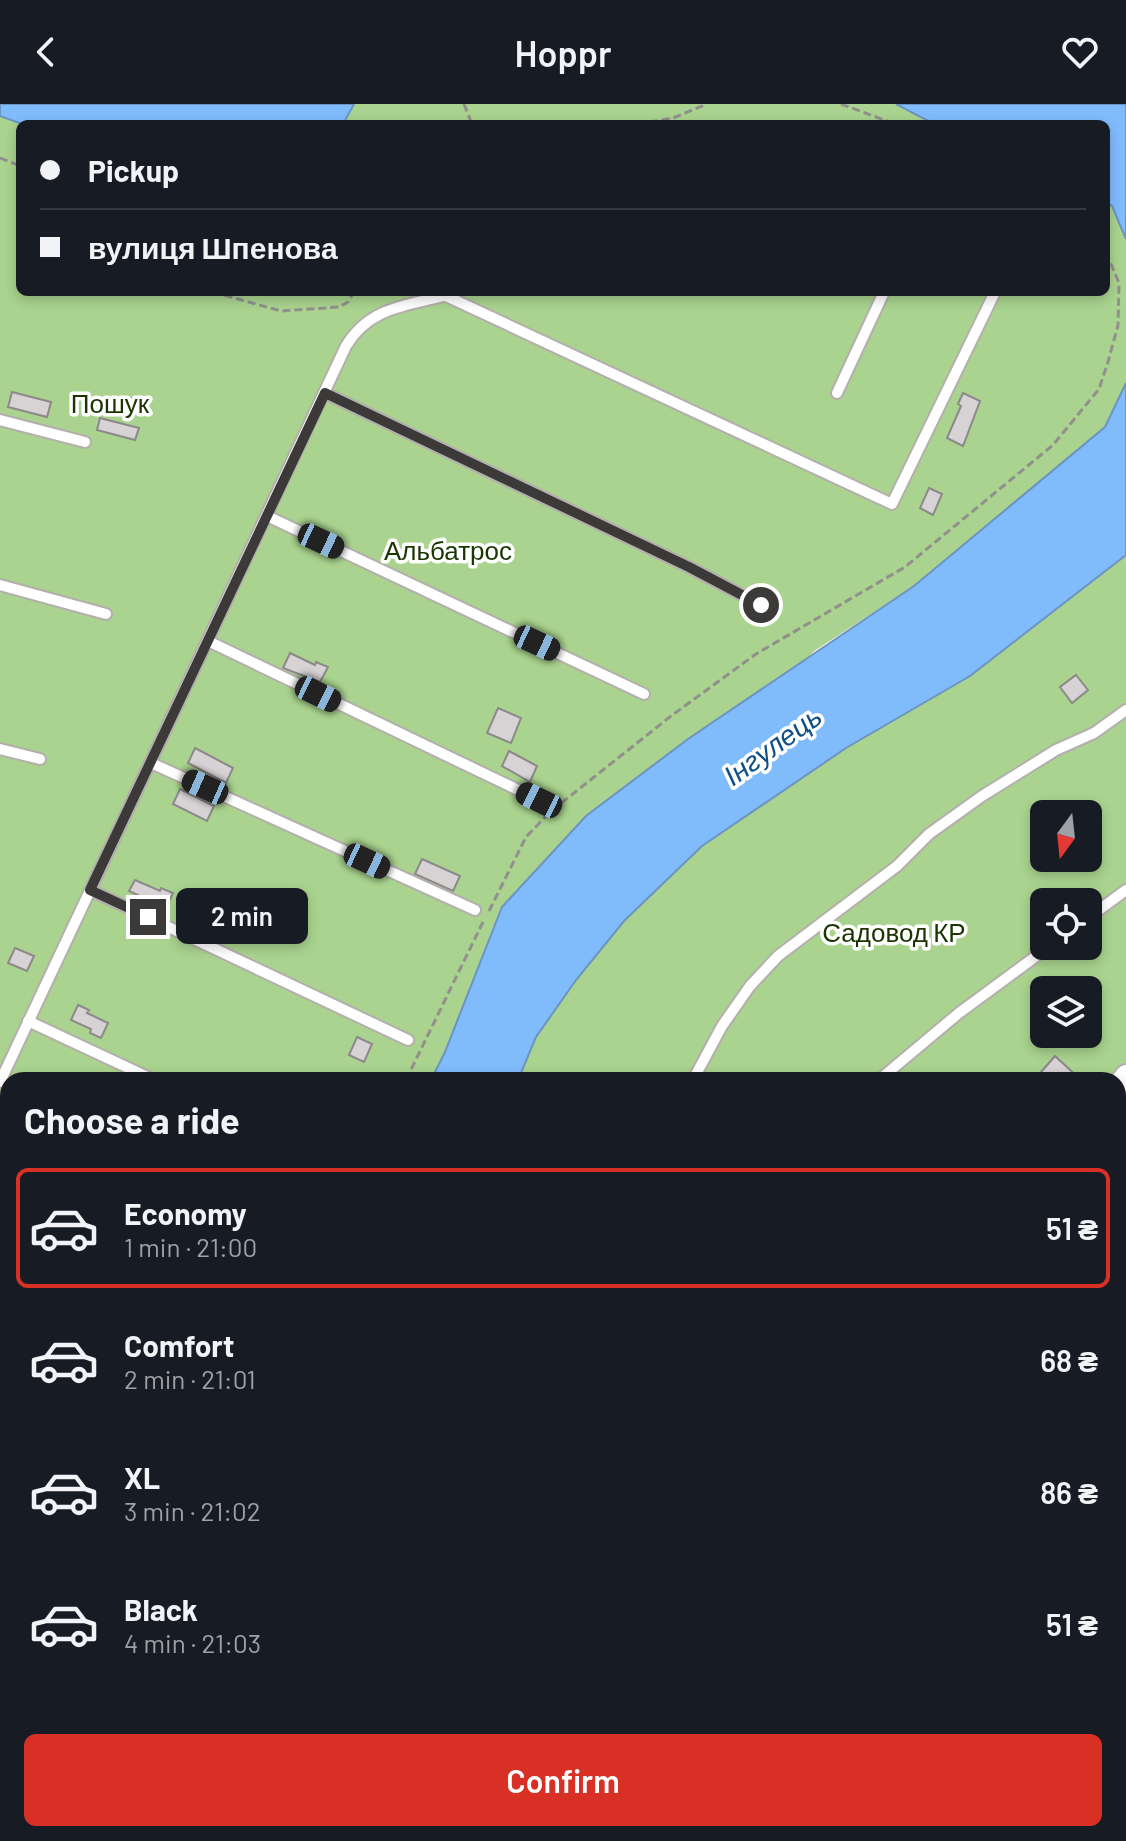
<!DOCTYPE html>
<meta charset="utf-8">
<style>
body{margin:0;font-family:Barlow,sans-serif;background:#242831;color:#f1f3f6;height:100vh;display:flex;flex-direction:column;font-size:30px;white-space:nowrap}
*{box-sizing:border-box;margin:0}
p{font-size:26px;color:#9ea1a6}
.icon{flex:none;width:44px;height:44px;fill:none;stroke:currentColor;stroke-width:2;stroke-linecap:round;stroke-linejoin:round}
.map{position:relative;flex:1;overflow:hidden}
.drawer{position:absolute;left:0px;top:968px;width:1126px;height:770px;display:flex;flex-direction:column;background:#171b24;border-radius:24px 24px 0 0;box-shadow:0 4px 12px #0003}
.drawer>*{flex:none}
.hud{position:absolute;left:16px;top:16px;width:1094px;height:176px;border-radius:12px;box-shadow:0 4px 12px #0003;display:grid;align-content:center;height:176px;padding:0 24px;background:#171b24}
.needle{width:52px;rotate:195deg}
.buttons{position:absolute;left:1030px;top:696px;display:grid;gap:16px}
.buttons a{display:grid;place-items:center;width:72px;height:72px;border-radius:12px;background:#171b24;box-shadow:0 4px 12px #0003;font-size:40px}
.end{position:absolute;width:36px;height:36px;margin:-18px;border:10px solid #3c3a39;background:#fff;box-shadow:0 0 0 4px #fff}
.from{border-radius:50%}
.bubble{position:absolute;height:56px;border-radius:12px;background:#171b24;box-shadow:0 4px 12px #0003;font-size:26px;font-weight:600;line-height:56px;text-align:center}
.car{position:absolute;width:24px;height:48px;margin:-24px -12px;border-radius:10px;box-shadow:0 0 6px 2px #0007;background:linear-gradient(#222 24%,#8ab4d8 0 40%,#222 0 76%,#8ab4d8 0 86%,#222 0)}
.hud b{display:flex;align-items:center;gap:28px;height:76px;font-size:30px}
.hud b+b{border-top:2px solid #363941}
.hud i{width:20px;height:20px;background:#f1f3f6}
ul{padding:0;list-style:none}
li{display:flex;align-items:center;gap:24px;height:120px;margin:0 16px 12px;padding:0 8px;border:4px solid transparent;border-radius:12px}
li div{flex:1}
li b{display:block;font-size:30px}
li em{font-style:normal;font-weight:600}
li.current{border-color:#d93025}
li>.icon{width:72px;height:72px;stroke-width:1.5}
h2{padding:0 24px;font-size:36px;line-height:96px}
.primary-button{display:flex;gap:16px;margin-top:auto;padding:16px 24px}
.primary-button a{flex:1;height:92px;border-radius:12px;background:#d93025;color:#fff;font-size:32px;font-weight:600;line-height:92px;text-align:center}
header{display:flex;justify-content:space-between;align-items:center;height:104px;padding:0 24px;background:#171b24;font-size:36px;font-weight:600}
.map>svg:first-child{display:block}
.green{fill:#a9d38e;fill-rule:evenodd}
.water{fill:#80bbfc;stroke:#6c94c2;stroke-width:2}
.building{fill:#d7d2d4;stroke:#8d888a;stroke-width:2}
.lines{fill:none;stroke-linecap:round;stroke-linejoin:round}
.lane-casing{stroke:#b4afac;stroke-width:14}
.street-casing{stroke:#b4afac;stroke-width:24}
.primary-casing{stroke:#b4afac;stroke-width:34}
.path{stroke:#928f8d;stroke-width:3;stroke-dasharray:8 4;stroke-linecap:butt}
.lane{stroke:#fff;stroke-width:10}
.street{stroke:#fff;stroke-width:20}
.primary{stroke:#fff;stroke-width:30}
.route{stroke:#3c3a39;stroke-width:10}
.labels{text-anchor:middle;dominant-baseline:central;stroke-width:7;stroke-linejoin:round;paint-order:stroke}
.park-label{font-size:26px;fill:#1a3500;stroke:#fefffe}
.water-label{font-size:28px;font-style:italic;fill:#0f4e87;stroke:#fefffe}
</style>
<header><svg class="icon" aria-label="back" viewBox="0 0 24 24"><path d="M15 5l-7 7 7 7"/></svg>Hoppr<svg class="icon" aria-label="heart" viewBox="0 0 24 24"><path d="M12 20l-8-8c-3-5 5-10 8-4 3-6 11-1 8 4z"/></svg></header>
<div class="map">
<svg width="1126" height="1737" viewBox="0 0 1126 1737">
<rect width="100%" height="100%" fill="#f5f0ed"/>
<g class="green">
<path d="M348,0H896L934,20H332Z"/>
<path d="M0,2L35,20H20V188H1106V98L1112,102L1126,135V279L1105,323L914,482L814,547L445,948L431,976H8V1452L0,1451Z"/>
<path d="M1126,451V960L1114,976H518L536,933L576,876L624,817L702,742L846,644L970,572ZM1044,710H1088V754H1044ZM1044,798H1088V842H1044ZM1044,886H1088V930H1044Z"/>
<path d="M0,1465L8,1466V1730H195L192,1737H0Z"/>
<path d="M265,1730H381L379,1737H264Z"/>
</g>
<g class="water">
<path d="M0,0H354L343,20H22L0,12Z"/>
<path d="M896,0H1126V135L1112,102L1106,98V20H934Z"/>
<path d="M1126,279V451L970,572L846,644L702,742L624,817L576,876L536,933L518,976H431L445,948L502,803L586,712L688,635L914,482L1105,323Z"/>
</g>
<g class="building">
<path d="M12,288L51,298L47,313L8,303Z"/>
<path d="M963,289L980,297L963,342L947,334L961,302L958,300Z"/>
<path d="M100,314L139,324L135,336L97,326Z"/>
<path d="M929,384L942,390L933,411L920,404Z"/>
<path d="M290,549L315,561L316,558L328,563L320,578L283,564Z"/>
<path d="M1076,571L1088,586L1072,599L1060,583Z"/>
<path d="M498,604L521,614L511,639L487,629Z"/>
<path d="M195,644L233,664L226,679L188,659Z"/>
<path d="M509,647L537,662L530,678L502,662Z"/>
<path d="M180,685L214,702L207,717L173,700Z"/>
<path d="M422,755L460,772L453,787L415,770Z"/>
<path d="M135,776L160,787L161,784L173,789L166,804L129,787Z"/>
<path d="M15,844L34,852L27,867L8,859Z"/>
<path d="M78,901L89,906L87,909L108,919L101,934L90,929L91,925L71,916Z"/>
<path d="M357,933L372,940L364,958L349,951Z"/>
<path d="M1055,952L1081,976H1034Z"/>
</g>
<g class="lines">
<defs>
<g id="lane">
<path d="M446,192L892,400L995,188"/>
<path d="M325,289L689,463L761,501"/>
<path d="M837,289L884,188"/>
<path d="M0,316L85,338"/>
<path d="M267,412L644,590"/>
<path d="M0,481L106,510"/>
<path d="M208,537L539,696"/>
<path d="M0,645L40,655"/>
<path d="M151,659L475,806"/>
<path d="M90,786L408,936"/>
<path d="M1088,814L1126,786"/>
<path d="M28,917L154,976"/>
<path d="M693,976L722,922L750,882L778,852L897,762L929,730L982,692L1056,646L1094,629L1126,606"/>
<path d="M879,976L959,909L1050,842"/>
<path d="M0,978L346,242C372,199 414,202 457,188"/>
<path d="M0,1049L8,1053"/>
<path d="M0,1190L8,1194"/>
<path d="M0,1332L8,1335"/>
<path d="M1122,1399L1126,1371"/>
<path d="M0,1542L8,1547"/>
<path d="M0,1700L8,1705"/>
<path d="M43,1730L53,1737"/>
</g>
<g id="street">
<path d="M1118,981L1126,971"/>
<path d="M1118,1331L1126,1337"/>
<path d="M558,1737L562,1730"/>
<path d="M767,1737L770,1730"/>
<path d="M887,1737L889,1730"/>
<path d="M1038,1737L1039,1730"/>
</g>
<g id="primary">
<path d="M0,1451L8,1452"/>
<path d="M1118,1571H1126"/>
</g>
</defs>
<use href="#lane" class="lane-casing"/>
<use href="#street" class="street-casing"/>
<use href="#primary" class="primary-casing"/>
<g class="path">
<path d="M464,0L472,20"/>
<path d="M841,0L895,20"/>
<path d="M638,20L673,14L707,0"/>
<path d="M0,54L20,62"/>
<path d="M213,188L281,207L339,203L348,198L354,188"/>
<path d="M489,807L526,733L550,708L671,612L756,550L905,463L1053,341L1099,285L1108,258L1118,221L1119,179L1106,148"/>
<path d="M406,976L483,818"/>
<path d="M0,1373L8,1374"/>
</g>
<use href="#lane" class="lane"/>
<use href="#street" class="street"/>
<use href="#primary" class="primary"/>
</g>
<g class="lines">
<path class="route" d="M148,813L90,786L325,289L689,463L761,501"/>
</g>
<g class="labels">
<g class="park-label">
<text x="110" y="298">Пошук</text>
<text x="448" y="445">Альбатрос</text>
<text x="894" y="827">Садовод КР</text>
</g>
<g class="water-label">
<text transform="translate(772 641) rotate(-36)">Інгулець</text>
</g>
</g>
</svg>
<div class="buttons">
<a><svg class="needle" viewBox="-14 -14 28 28"><path d="M0-13l5 13h-10z" fill="#e53935"/><path d="M0 13l5-13h-10z" fill="#9ea1a6"/></svg></a>
<a><svg class="icon" aria-label="locate" viewBox="0 0 24 24"><circle cx="12" cy="12" r="6"/><path d="M12 2v4M12 18v4M2 12h4M18 12h4"/></svg></a>
<a><svg class="icon" aria-label="layers" viewBox="0 0 24 24"><path d="M12 4l9 5-9 5-9-5zM3 14l9 5 9-5"/></svg></a>
</div>
<i class="end from" style="left:761px;top:501px"></i>
<i class="end" style="left:148px;top:813px"></i>
<div class="bubble" style="left:176px;top:784px;width:132px">2 min</div>
<i class="car" style="left:321px;top:437px;rotate:115deg"></i>
<i class="car" style="left:537px;top:539px;rotate:115deg"></i>
<i class="car" style="left:318px;top:590px;rotate:116deg"></i>
<i class="car" style="left:205px;top:683px;rotate:294deg"></i>
<i class="car" style="left:539px;top:696px;rotate:296deg"></i>
<i class="car" style="left:367px;top:757px;rotate:115deg"></i>
<div class="hud">
<b><i class="from"></i>Pickup</b>
<b><i></i>вулиця Шпенова</b>
</div>
<section class="drawer">
<h2>Choose a ride</h2>
<ul>
<li class="current"><svg class="icon" aria-label="car" viewBox="0 0 24 24"><path d="M5 17H2v-5l4-1 3-4h7l3 4 3 1v5h-3M9 17h6M6 11h13"/><circle cx="7" cy="17" r="2"/><circle cx="17" cy="17" r="2"/></svg><div><b>Economy</b><p>1 min · 21:00</p></div><em>51 ₴</em></li>
<li><svg class="icon" aria-label="car" viewBox="0 0 24 24"><path d="M5 17H2v-5l4-1 3-4h7l3 4 3 1v5h-3M9 17h6M6 11h13"/><circle cx="7" cy="17" r="2"/><circle cx="17" cy="17" r="2"/></svg><div><b>Comfort</b><p>2 min · 21:01</p></div><em>68 ₴</em></li>
<li><svg class="icon" aria-label="car" viewBox="0 0 24 24"><path d="M5 17H2v-5l4-1 3-4h7l3 4 3 1v5h-3M9 17h6M6 11h13"/><circle cx="7" cy="17" r="2"/><circle cx="17" cy="17" r="2"/></svg><div><b>XL</b><p>3 min · 21:02</p></div><em>86 ₴</em></li>
<li><svg class="icon" aria-label="car" viewBox="0 0 24 24"><path d="M5 17H2v-5l4-1 3-4h7l3 4 3 1v5h-3M9 17h6M6 11h13"/><circle cx="7" cy="17" r="2"/><circle cx="17" cy="17" r="2"/></svg><div><b>Black</b><p>4 min · 21:03</p></div><em>51 ₴</em></li>
</ul>
<div class="primary-button"><a>Confirm</a></div>
</section>
</div>
